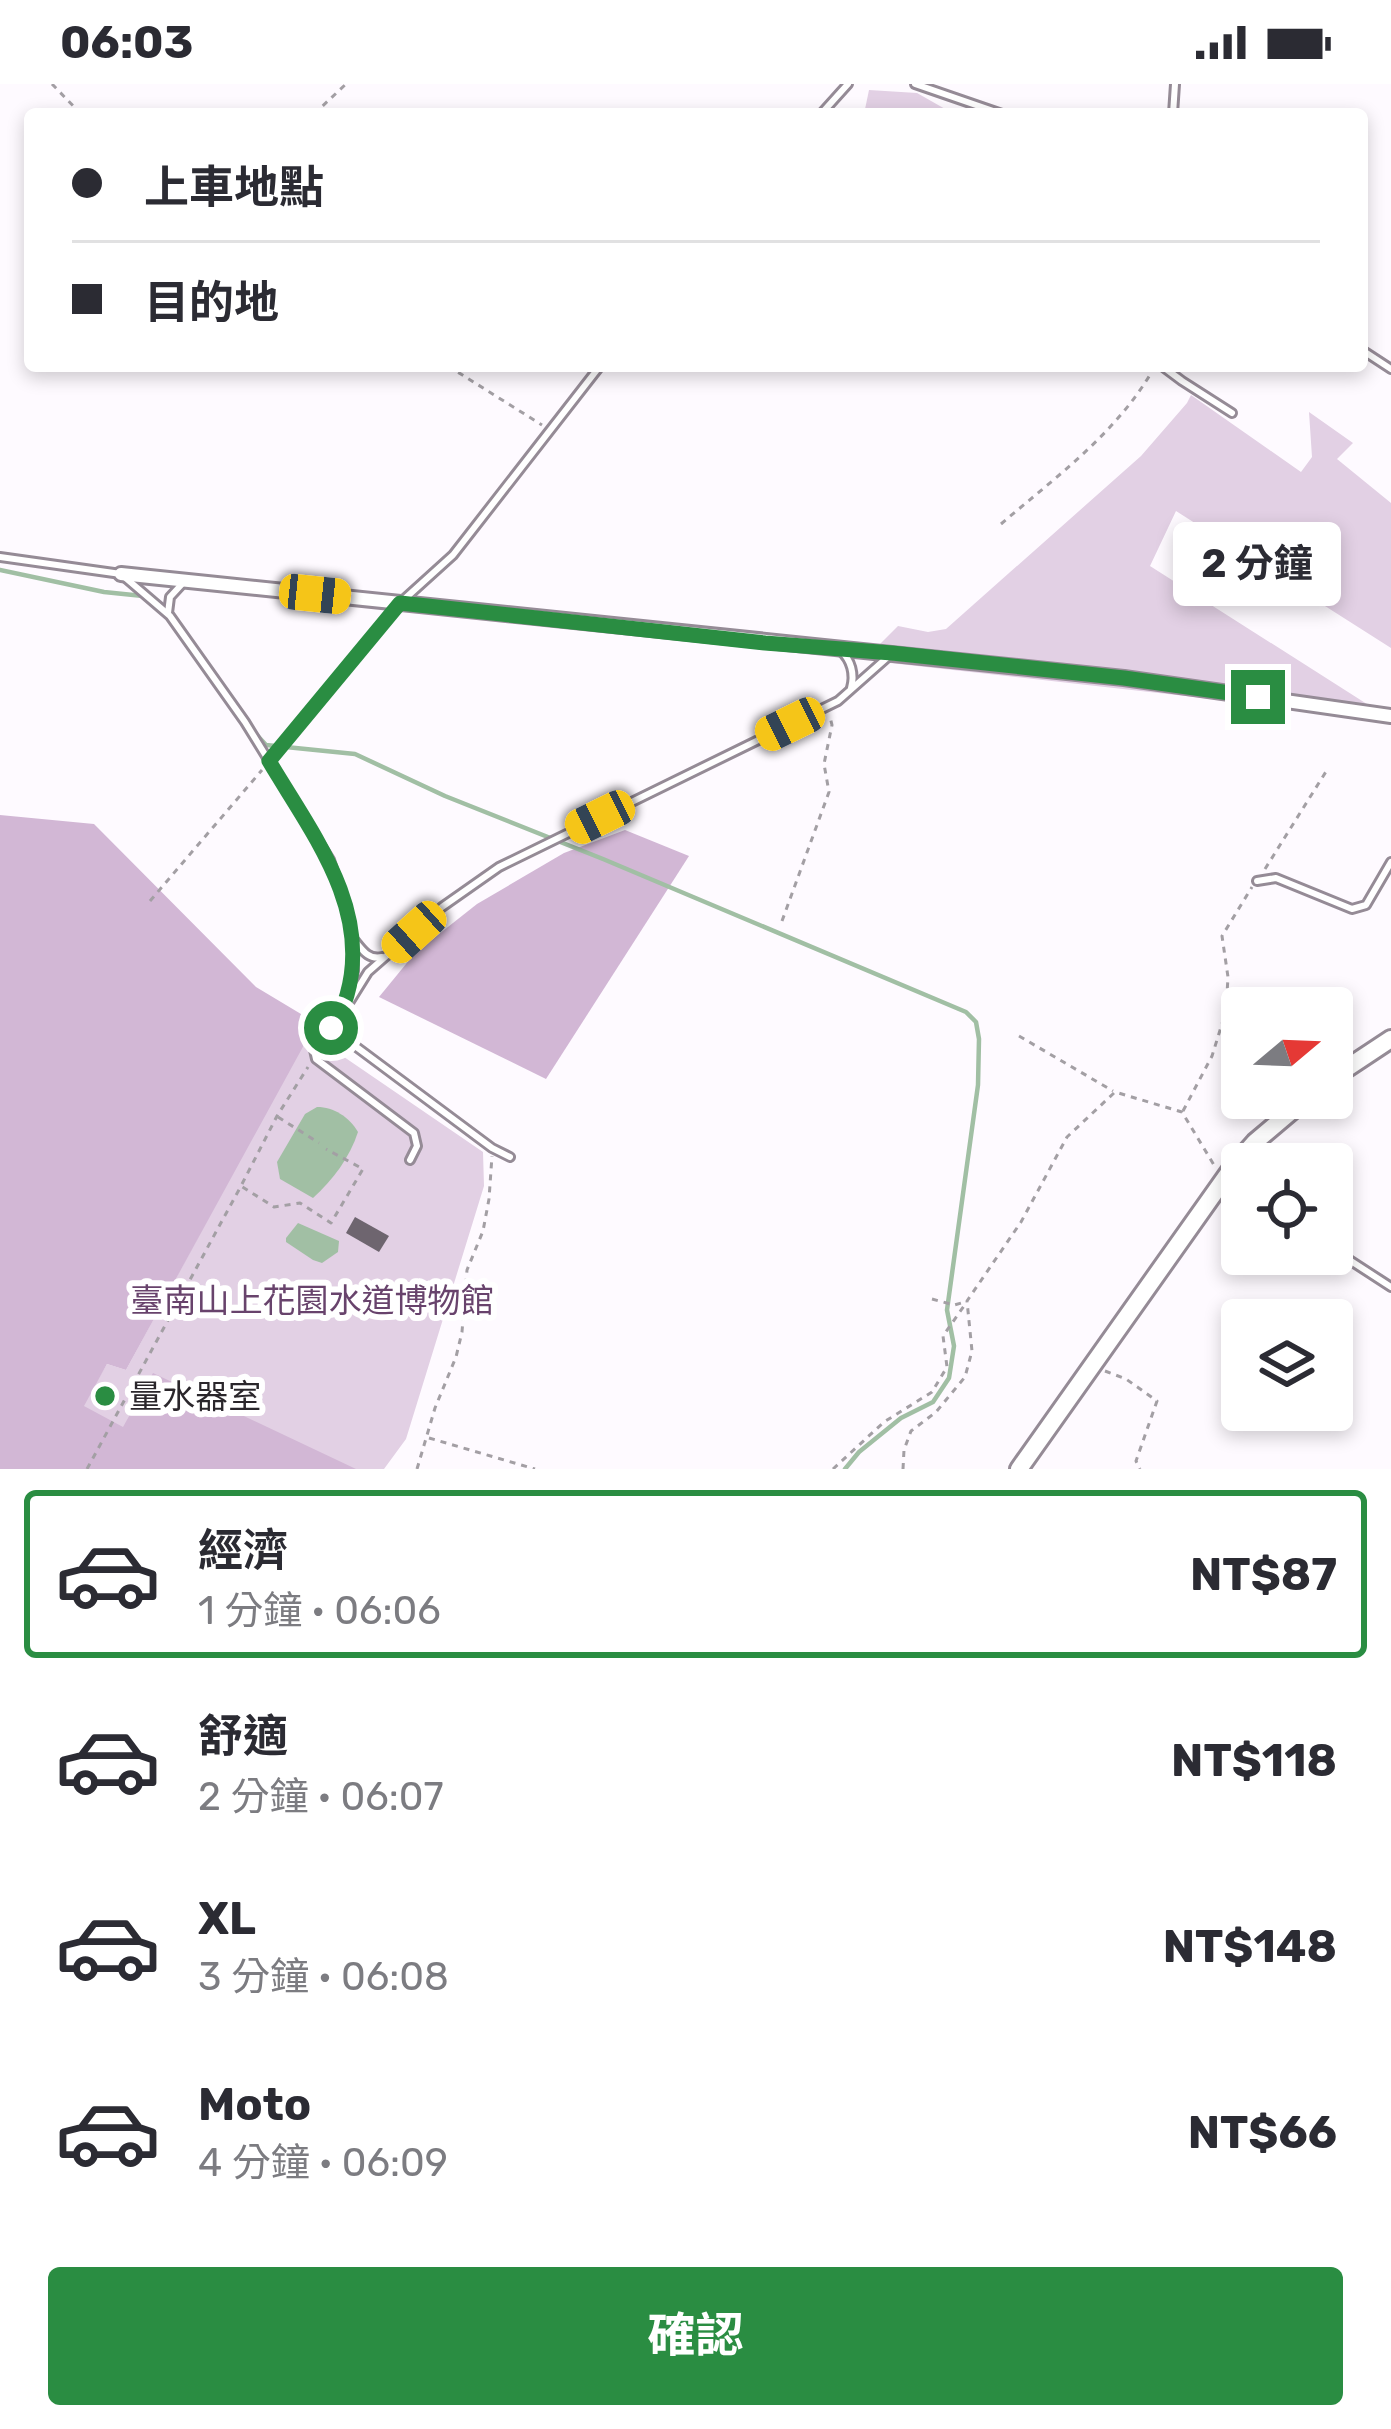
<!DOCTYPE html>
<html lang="zh-TW">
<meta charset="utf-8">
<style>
body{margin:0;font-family:Rubik,"Noto Sans TC",sans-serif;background:#f2f2f3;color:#2b2b33;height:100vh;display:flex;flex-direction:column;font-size:45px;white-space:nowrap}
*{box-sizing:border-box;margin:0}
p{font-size:39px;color:#7c7c81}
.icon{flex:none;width:66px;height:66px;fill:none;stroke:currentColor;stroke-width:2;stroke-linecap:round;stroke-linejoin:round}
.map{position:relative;height:1385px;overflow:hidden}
.drawer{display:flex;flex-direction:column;background:#fff;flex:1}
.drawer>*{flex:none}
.banner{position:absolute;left:24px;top:24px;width:1344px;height:264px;border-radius:12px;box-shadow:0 6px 18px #0003;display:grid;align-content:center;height:264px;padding:0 48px;background:#fff}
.needle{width:78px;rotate:71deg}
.fabs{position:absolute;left:1221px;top:903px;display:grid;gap:24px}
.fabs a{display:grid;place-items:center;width:132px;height:132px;border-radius:12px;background:#fff;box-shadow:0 6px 18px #0003;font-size:60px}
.end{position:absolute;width:54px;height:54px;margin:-27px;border:15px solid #2a8d42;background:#fff;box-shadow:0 0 0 6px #fff}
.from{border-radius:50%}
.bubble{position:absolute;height:84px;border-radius:12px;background:#fff;box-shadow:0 6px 18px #0003;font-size:39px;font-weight:700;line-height:84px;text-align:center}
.car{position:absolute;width:36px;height:72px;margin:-36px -18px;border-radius:15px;box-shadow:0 0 9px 3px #0007;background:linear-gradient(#f5c518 24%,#345 0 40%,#f5c518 0 76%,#345 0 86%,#f5c518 0)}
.banner b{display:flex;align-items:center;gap:42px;height:114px;font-size:45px}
.banner b+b{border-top:3px solid #e1e1e2}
.banner i{width:30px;height:30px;background:#2b2b33}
ul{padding:21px 0 0;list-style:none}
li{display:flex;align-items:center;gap:36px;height:168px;margin:0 24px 18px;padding:0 24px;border:6px solid transparent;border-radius:12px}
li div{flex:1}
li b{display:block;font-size:45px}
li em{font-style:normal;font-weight:700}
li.current{border-color:#2a8d42}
li>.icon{width:108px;height:108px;stroke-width:1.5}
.action{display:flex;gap:24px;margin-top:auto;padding:24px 48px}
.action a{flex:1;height:138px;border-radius:12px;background:#2a8d42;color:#fff;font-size:48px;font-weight:700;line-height:138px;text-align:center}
.status{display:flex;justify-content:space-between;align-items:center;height:84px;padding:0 60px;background:#fff;direction:ltr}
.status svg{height:33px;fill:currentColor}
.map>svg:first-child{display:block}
.green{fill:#e2d0e4}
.forest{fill:#d2b7d5}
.water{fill:#a1bfa4}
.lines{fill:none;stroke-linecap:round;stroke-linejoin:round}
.stream{stroke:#a1bfa4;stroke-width:4.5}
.building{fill:#6e656f}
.lane-casing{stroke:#958b96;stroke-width:12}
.street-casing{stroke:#958b96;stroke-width:18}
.secondary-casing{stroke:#958b96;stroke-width:22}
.path{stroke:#a39fa4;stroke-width:3;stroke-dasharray:6 6;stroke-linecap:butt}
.lane{stroke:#fff;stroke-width:6}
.street{stroke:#fff;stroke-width:12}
.secondary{stroke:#fff;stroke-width:16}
.route{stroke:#2a8d42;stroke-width:15}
.poi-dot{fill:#2a8d42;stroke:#fff;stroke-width:4.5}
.labels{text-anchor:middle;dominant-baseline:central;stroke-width:12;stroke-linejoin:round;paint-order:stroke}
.park-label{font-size:33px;fill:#68436c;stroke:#fff}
.poi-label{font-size:33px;fill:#2a262b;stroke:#fff;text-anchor:start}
</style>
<div class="status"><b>06:03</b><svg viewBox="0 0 49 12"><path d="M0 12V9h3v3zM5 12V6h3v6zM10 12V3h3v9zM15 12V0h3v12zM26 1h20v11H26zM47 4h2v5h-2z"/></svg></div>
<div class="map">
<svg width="1391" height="1385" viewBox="0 0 1391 1385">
<rect width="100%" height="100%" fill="#fefaff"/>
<g class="green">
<path d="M869,6L917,9L954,30H864Z"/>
<path d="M1191,311L1301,388L1312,373L1309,328L1353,359L1337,375L1391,419V564L1176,427L1150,482L1370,622L1364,632L881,578L877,563L898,542L928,548L946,545L1141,372L1187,319Z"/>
<path d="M309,949L483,1068L484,1102L406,1355L384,1385H75L83,1321L107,1280L126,1286Z"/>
</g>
<g class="forest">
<path d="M0,731L94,740L256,903L316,939L126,1286L107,1280L84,1322L123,1343L153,1289L356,1385H0Z"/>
<path d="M625,746L689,772L546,995L379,913L415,869L477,820L564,769Z"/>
</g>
<g class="water">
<path d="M317,1023C334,1023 349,1033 358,1048C350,1073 333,1096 313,1114L280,1095L277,1078L305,1030Z"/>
<path d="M298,1139L339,1157L338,1168L322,1179L313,1176L286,1158V1154Z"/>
</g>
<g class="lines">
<g class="stream">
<path d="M0,486L104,508L143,512"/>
<path d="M255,649L266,661L355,670L445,712L603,775L966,928L976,938L979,955L978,1001L947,1226L954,1262L949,1294L933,1318L901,1334L859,1368L845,1385"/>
</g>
</g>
<path class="building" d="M355,1133L389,1152L379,1168L346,1149Z"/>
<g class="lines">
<defs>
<g id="lane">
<path d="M915,0L1002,30"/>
<path d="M821,30L848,0"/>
<path d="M1173,30L1175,0"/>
<path d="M1362,266L1391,285"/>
<path d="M1162,282L1182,297L1232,329"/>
<path d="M0,473L121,490L170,532L245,638L330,776L346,824L353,855L354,887L343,924"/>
<path d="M168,529L170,513L182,500"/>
<path d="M841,567C851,576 855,590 851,604"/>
<path d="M269,678L400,519L453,471L600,282"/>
<path d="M1257,797L1276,794L1352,825L1366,821L1391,778"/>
<path d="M355,857C363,867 369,876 382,873"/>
<path d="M331,944L492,1064L510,1073"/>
<path d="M410,1076L417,1062L414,1049L316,975L314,966L340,933L368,888L442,823L499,783L838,617L890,571"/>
<path d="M1226,1101L1242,1122"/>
<path d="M1332,1170L1351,1177L1391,1203"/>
</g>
<path id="street" d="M121,490L1124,594L1391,632"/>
<g id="secondary">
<path d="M1332,994L1391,955"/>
<path d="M1019,1385L1232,1084L1255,1058L1307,1014"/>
</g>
</defs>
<use href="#lane" class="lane-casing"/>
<use href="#street" class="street-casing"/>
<use href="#secondary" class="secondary-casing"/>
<g class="path">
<path d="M52,0L81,30"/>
<path d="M314,30L346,0"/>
<path d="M363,282L367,284L392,282"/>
<path d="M448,282L542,341"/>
<path d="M1001,440C1057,392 1117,349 1154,284"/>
<path d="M1265,785L1327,686"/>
<path d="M150,817L262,686"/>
<path d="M782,837L829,708L824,680L832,641L830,633"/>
<path d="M1019,952L1113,1007"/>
<path d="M1183,1027L1212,972L1226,927L1228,893L1222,852L1252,803"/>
<path d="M278,1033L319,1059"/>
<path d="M242,1100L277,1032L308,983"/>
<path d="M932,1215L954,1221L965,1218"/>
<path d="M1105,1287L1126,1295L1157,1317L1136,1377L1140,1385"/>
<path d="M429,1354L535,1385"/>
<path d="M87,1385L241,1102L274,1123L300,1119L331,1139L363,1085L326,1065"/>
<path d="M417,1385L435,1324L456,1273L462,1248L467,1186L483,1147L489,1115L492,1072"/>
<path d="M833,1385L884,1338L932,1308L947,1283L943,1252L966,1219"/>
<path d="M903,1385L904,1366L911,1347L936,1328L965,1293L972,1267L967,1217L1021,1138L1067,1053L1115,1008L1182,1028L1214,1081"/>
</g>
<use href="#lane" class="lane"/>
<use href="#street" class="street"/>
<use href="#secondary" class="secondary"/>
</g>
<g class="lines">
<path class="route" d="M331,944C340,933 343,924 347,911C372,824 311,748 269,677L400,519L765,559L892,569L1124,594L1258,613"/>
</g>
<circle class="poi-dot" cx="105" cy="1312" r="12"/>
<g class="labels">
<g class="park-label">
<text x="312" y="1216">臺南山上花園水道博物館</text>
</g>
<g class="poi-label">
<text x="129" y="1312">量水器室</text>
</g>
</g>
</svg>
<div class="fabs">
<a><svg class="needle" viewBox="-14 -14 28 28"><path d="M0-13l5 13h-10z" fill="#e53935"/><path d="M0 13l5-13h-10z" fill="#7c7c81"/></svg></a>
<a><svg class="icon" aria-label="locate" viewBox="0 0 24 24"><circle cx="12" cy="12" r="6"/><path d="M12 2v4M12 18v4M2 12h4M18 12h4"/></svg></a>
<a><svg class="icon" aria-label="layers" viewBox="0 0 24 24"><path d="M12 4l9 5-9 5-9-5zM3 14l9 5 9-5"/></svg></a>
</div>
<i class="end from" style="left:331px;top:944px"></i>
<i class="end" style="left:1258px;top:613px"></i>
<div class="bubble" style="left:1173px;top:438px;width:168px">2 分鐘</div>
<i class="car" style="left:315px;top:510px;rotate:96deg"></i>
<i class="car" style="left:790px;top:640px;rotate:244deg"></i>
<i class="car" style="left:600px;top:733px;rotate:244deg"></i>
<i class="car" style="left:414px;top:848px;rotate:228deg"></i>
<div class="banner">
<b><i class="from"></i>上車地點</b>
<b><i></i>目的地</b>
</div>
</div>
<section class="drawer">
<ul>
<li class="current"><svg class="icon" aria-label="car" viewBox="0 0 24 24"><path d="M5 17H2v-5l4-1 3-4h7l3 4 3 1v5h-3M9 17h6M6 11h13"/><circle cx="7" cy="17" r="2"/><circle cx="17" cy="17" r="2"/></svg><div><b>經濟</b><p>1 分鐘 · 06:06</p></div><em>NT$87</em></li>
<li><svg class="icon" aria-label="car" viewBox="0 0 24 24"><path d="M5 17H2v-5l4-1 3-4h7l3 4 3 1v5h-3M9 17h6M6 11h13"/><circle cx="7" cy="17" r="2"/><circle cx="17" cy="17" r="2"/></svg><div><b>舒適</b><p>2 分鐘 · 06:07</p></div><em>NT$118</em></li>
<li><svg class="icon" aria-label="car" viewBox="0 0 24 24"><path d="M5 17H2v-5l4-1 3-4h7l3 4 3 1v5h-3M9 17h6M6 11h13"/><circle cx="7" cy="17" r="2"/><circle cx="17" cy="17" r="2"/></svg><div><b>XL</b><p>3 分鐘 · 06:08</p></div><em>NT$148</em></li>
<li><svg class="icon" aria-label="car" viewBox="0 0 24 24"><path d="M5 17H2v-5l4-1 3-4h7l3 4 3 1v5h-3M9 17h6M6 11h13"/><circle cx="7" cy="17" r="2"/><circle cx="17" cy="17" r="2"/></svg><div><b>Moto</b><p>4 分鐘 · 06:09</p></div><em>NT$66</em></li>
</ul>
<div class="action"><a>確認</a></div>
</section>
